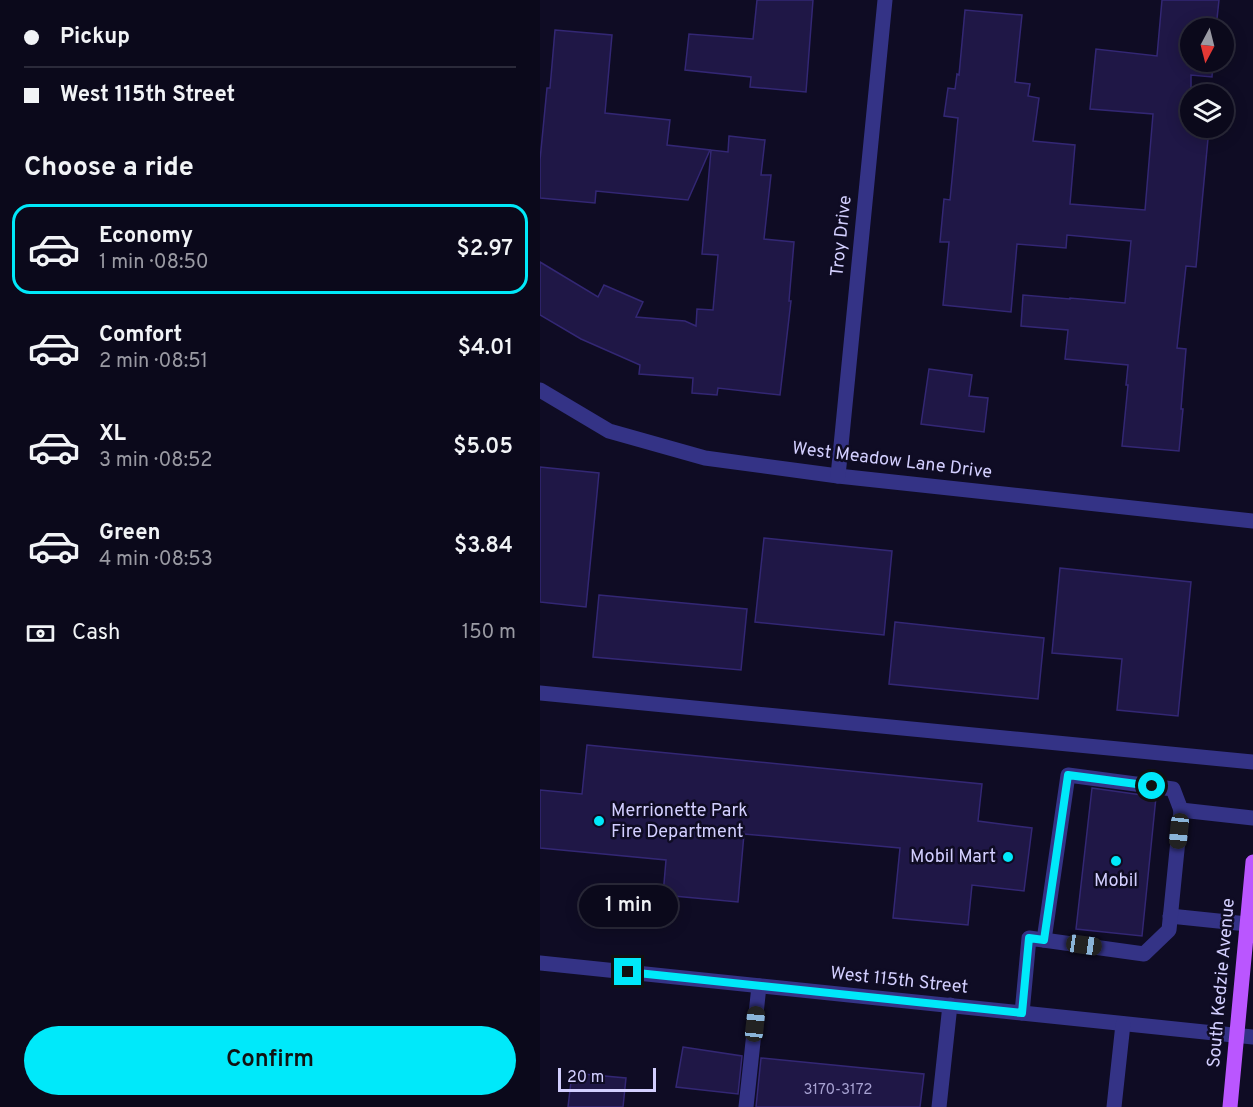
<!DOCTYPE html>
<meta charset="utf-8">
<style>
body{margin:0;font-family:Overpass,sans-serif;background:#141224;color:#f1f3f6;height:100vh;display:flex;flex-direction:column;font-size:22px;white-space:nowrap}
*{box-sizing:border-box;margin:0}
p{font-size:20px;color:#9a9aa3}
.icon{flex:none;width:33px;height:33px;fill:none;stroke:currentColor;stroke-width:2;stroke-linecap:round;stroke-linejoin:round}
.map{position:relative;flex:1;overflow:hidden}
.side{display:flex;flex-direction:column;background:#0b091b;width:540px}
.side>*{flex:none}
.guide{display:grid;align-content:center;height:132px;padding:0 24px;background:#0b091b}
.needle{width:39px;rotate:187deg}
.buttons{position:absolute;left:640px;top:18px;display:grid;gap:12px}
.buttons a{display:grid;place-items:center;width:54px;height:54px;border-radius:50%;background:#0b091b;box-shadow:0 3px 15px #0003,0 0 0 2px #2b2a3a;font-size:30px}
.scale{position:absolute;left:18px;bottom:15px;width:98px;box-sizing:border-box;padding-left:6px;border:3px solid #d3cfff;border-top:0;font-size:16px;line-height:21px;white-space:nowrap;color:#d3cfff;-webkit-text-stroke:4px #0f0c24;paint-order:stroke}
.end{position:absolute;width:27px;height:27px;margin:-14px;border:8px solid #00e9fa;background:#111;box-shadow:0 0 0 3px #111}
.from{border-radius:50%}
.bubble{position:absolute;height:42px;border-radius:21px;background:#0b091b;box-shadow:0 3px 15px #0003,0 0 0 2px #2b2a3a;font-size:20px;font-weight:600;line-height:42px;text-align:center}
.car{position:absolute;width:18px;height:36px;margin:-18px -9px;border-radius:8px;box-shadow:0 0 4px 2px #0007;background:linear-gradient(#222 24%,#8ab4d8 0 40%,#222 0 76%,#8ab4d8 0 86%,#222 0)}
.guide b{display:flex;align-items:center;gap:21px;height:57px;font-size:22px}
.guide b+b{border-top:2px solid #2b2a3a}
.guide i{width:15px;height:15px;background:#f1f3f6}
ul{padding:0;list-style:none}
li{display:flex;align-items:center;gap:18px;height:90px;margin:0 12px 9px;padding:0 12px;border:3px solid transparent;border-radius:18px}
li div{flex:1}
li b{display:block;font-size:22px}
li em{font-style:normal;font-weight:600}
li.selected{border-color:#00e9fa}
li>.icon{width:54px;height:54px;stroke-width:1.5}
h2{padding:0 24px;font-size:27px;line-height:72px}
.pay{display:flex;align-items:center;gap:15px;height:66px;padding:0 24px;font-size:22px}
.pay p{margin-inline-start:auto}
.action{display:flex;gap:12px;margin-top:auto;padding:12px 24px}
.action a{flex:1;height:69px;border-radius:36px;background:#00e9fa;color:#111;font-size:24px;font-weight:600;line-height:69px;text-align:center}
main{display:flex;flex:1;min-height:0}
.map>svg:first-child{display:block}
.building{fill:#1f1746;stroke:#332774;stroke-width:1.5}
.lines{fill:none;stroke-linecap:round;stroke-linejoin:round}
.minor{stroke:#343386;stroke-width:15}
.major{stroke:#ba56ff;stroke-width:15}
.route{stroke:#00e9fa;stroke-width:8}
.poi-dot{fill:#00e9fa;stroke:#0f0c24;stroke-width:2}
.labels{text-anchor:middle;dominant-baseline:central;stroke-width:5;stroke-linejoin:round;paint-order:stroke}
.number-label{font-size:15px;fill:#a6a1d1}
.street-label{font-size:18px;fill:#d3cfff;stroke:#0f0c24}
.poi-label{font-size:18px;fill:#d3cfff;stroke:#0f0c24;text-anchor:start}
</style>
<main>
<section class="side">
<div class="guide">
<b><i class="from"></i>Pickup</b>
<b><i></i>West 115th Street</b>
</div>
<h2>Choose a ride</h2>
<ul>
<li class="selected"><svg class="icon" aria-label="car" viewBox="0 0 24 24"><path d="M5 17H2v-5l4-1 3-4h7l3 4 3 1v5h-3M9 17h6M6 11h13"/><circle cx="7" cy="17" r="2"/><circle cx="17" cy="17" r="2"/></svg><div><b>Economy</b><p>1 min · 08:50</p></div><em>$2.97</em></li>
<li><svg class="icon" aria-label="car" viewBox="0 0 24 24"><path d="M5 17H2v-5l4-1 3-4h7l3 4 3 1v5h-3M9 17h6M6 11h13"/><circle cx="7" cy="17" r="2"/><circle cx="17" cy="17" r="2"/></svg><div><b>Comfort</b><p>2 min · 08:51</p></div><em>$4.01</em></li>
<li><svg class="icon" aria-label="car" viewBox="0 0 24 24"><path d="M5 17H2v-5l4-1 3-4h7l3 4 3 1v5h-3M9 17h6M6 11h13"/><circle cx="7" cy="17" r="2"/><circle cx="17" cy="17" r="2"/></svg><div><b>XL</b><p>3 min · 08:52</p></div><em>$5.05</em></li>
<li><svg class="icon" aria-label="car" viewBox="0 0 24 24"><path d="M5 17H2v-5l4-1 3-4h7l3 4 3 1v5h-3M9 17h6M6 11h13"/><circle cx="7" cy="17" r="2"/><circle cx="17" cy="17" r="2"/></svg><div><b>Green</b><p>4 min · 08:53</p></div><em>$3.84</em></li>
</ul>
<div class="pay"><svg class="icon" aria-label="cash" viewBox="0 0 24 24"><path d="M3 7h18v10H3z"/><circle cx="12" cy="12" r="2"/></svg>Cash<p>150 m</p></div>
<div class="action"><a>Confirm</a></div>
</section>
<div class="map">
<svg width="713" height="1107" viewBox="0 0 713 1107">
<rect width="100%" height="100%" fill="#0f0c24"/>
<g class="building">
<path d="M217,0H273L266,92L210,87L211,77L145,70L149,34L213,39Z"/>
<path d="M622,0H679L676,28H651V62H673L672,77L651,75V128H669L656,267L646,266L637,348L646,349L641,409H643L639,451L582,446L588,385H586L588,365L525,359L528,330L481,326L483,295L530,299V298L585,303L591,241L527,235L526,248L477,244L471,312L403,305L409,242H400L404,199L410,200L418,118L404,116L408,88L415,89L417,74L419,75L425,10L482,15L475,82L490,84L488,96L499,98L493,141L535,145L530,204L605,210L613,114L550,109L556,49L617,56Z"/>
<path d="M15,30L72,35L65,113L130,120L127,145L170,150L148,200L56,191L55,203L0,198V160L7,88H10Z"/>
<path d="M189,136L225,140L221,175H231L224,239L254,242L249,301H251L240,395L178,388L177,395L152,393L153,378L99,374L100,365L41,339L0,315V262L58,297L64,285L103,302L96,317L145,321L156,326L157,309L173,310L178,255L162,254L171,150L188,152Z"/>
<path d="M389,369L432,375L429,396L448,398L444,432L381,424Z"/>
<path d="M0,467L59,473L46,607L0,602Z"/>
<path d="M224,538L352,551L344,635L215,622Z"/>
<path d="M520,568L651,582L638,716L577,710L582,659L512,653Z"/>
<path d="M59,595L207,609L201,670L53,657Z"/>
<path d="M355,622L504,638L498,699L349,684Z"/>
<path d="M47,745L442,784L438,821L492,828L484,891L432,885L428,925L353,918L360,848L204,834L198,902L123,895L126,860L0,848V790L42,794Z"/>
<path d="M552,788L616,797L602,936L536,929Z"/>
<path d="M143,1047L202,1056L198,1094L136,1087Z"/>
<path d="M221,1058L384,1074L380,1107H216Z"/>
<path d="M32,1073L86,1078L83,1107H28Z"/>
</g>
<g class="lines">
<g class="minor">
<path d="M0,390L69,431L165,458L298,476L713,521"/>
<path d="M298,476L345,0"/>
<path d="M0,693L713,762"/>
<path d="M630,916L707,924"/>
<path d="M504,940L528,775L633,789L641,810"/>
<path d="M0,963L713,1037"/>
<path d="M482,1013L489,938L604,954L629,930L641,810L713,818"/>
<path d="M206,1107L219,986"/>
<path d="M399,1107L410,1005"/>
<path d="M574,1107L583,1024"/>
</g>
<path class="major" d="M690,1107L713,862"/>
</g>
<g class="lines">
<path class="route" d="M88,972L482,1013L489,938L504,940L528,775L612,786"/>
</g>
<g class="poi-dot">
<circle cx="59" cy="821" r="6"/>
<circle cx="468" cy="857" r="6"/>
<circle cx="576" cy="861" r="6"/>
</g>
<g class="labels">
<g class="number-label">
<text x="298" y="1090">3170-3172</text>
</g>
<g class="street-label">
<text transform="translate(302 236) rotate(-84)">Troy Drive</text>
<text transform="translate(352 461) rotate(7)">West Meadow Lane Drive</text>
<text transform="translate(359 981) rotate(6)">West 115th Street</text>
<text transform="translate(682 983) rotate(-85)">South Kedzie Avenue</text>
</g>
<g class="poi-label">
<text x="71" y="811">Merrionette Park<tspan x="71" dy="21">Fire Department</tspan></text>
<text x="456" y="857" text-anchor="end">Mobil Mart</text>
<text x="576" y="881" text-anchor="middle">Mobil</text>
</g>
</g>
</svg>
<div class="buttons">
<a><svg class="needle" viewBox="-14 -14 28 28"><path d="M0-13l5 13h-10z" fill="#e53935"/><path d="M0 13l5-13h-10z" fill="#9a9aa3"/></svg></a>
<a><svg class="icon" aria-label="layers" viewBox="0 0 24 24"><path d="M12 4l9 5-9 5-9-5zM3 14l9 5 9-5"/></svg></a>
</div>
<div class="scale">20 m</div>
<i class="end from" style="left:612px;top:786px"></i>
<i class="end" style="left:88px;top:972px"></i>
<div class="bubble" style="left:39px;top:885px;width:99px">1 min</div>
<i class="car" style="left:639px;top:831px;rotate:186deg"></i>
<i class="car" style="left:544px;top:945px;rotate:98deg"></i>
<i class="car" style="left:215px;top:1024px;rotate:6deg"></i>
</div>
</main>
